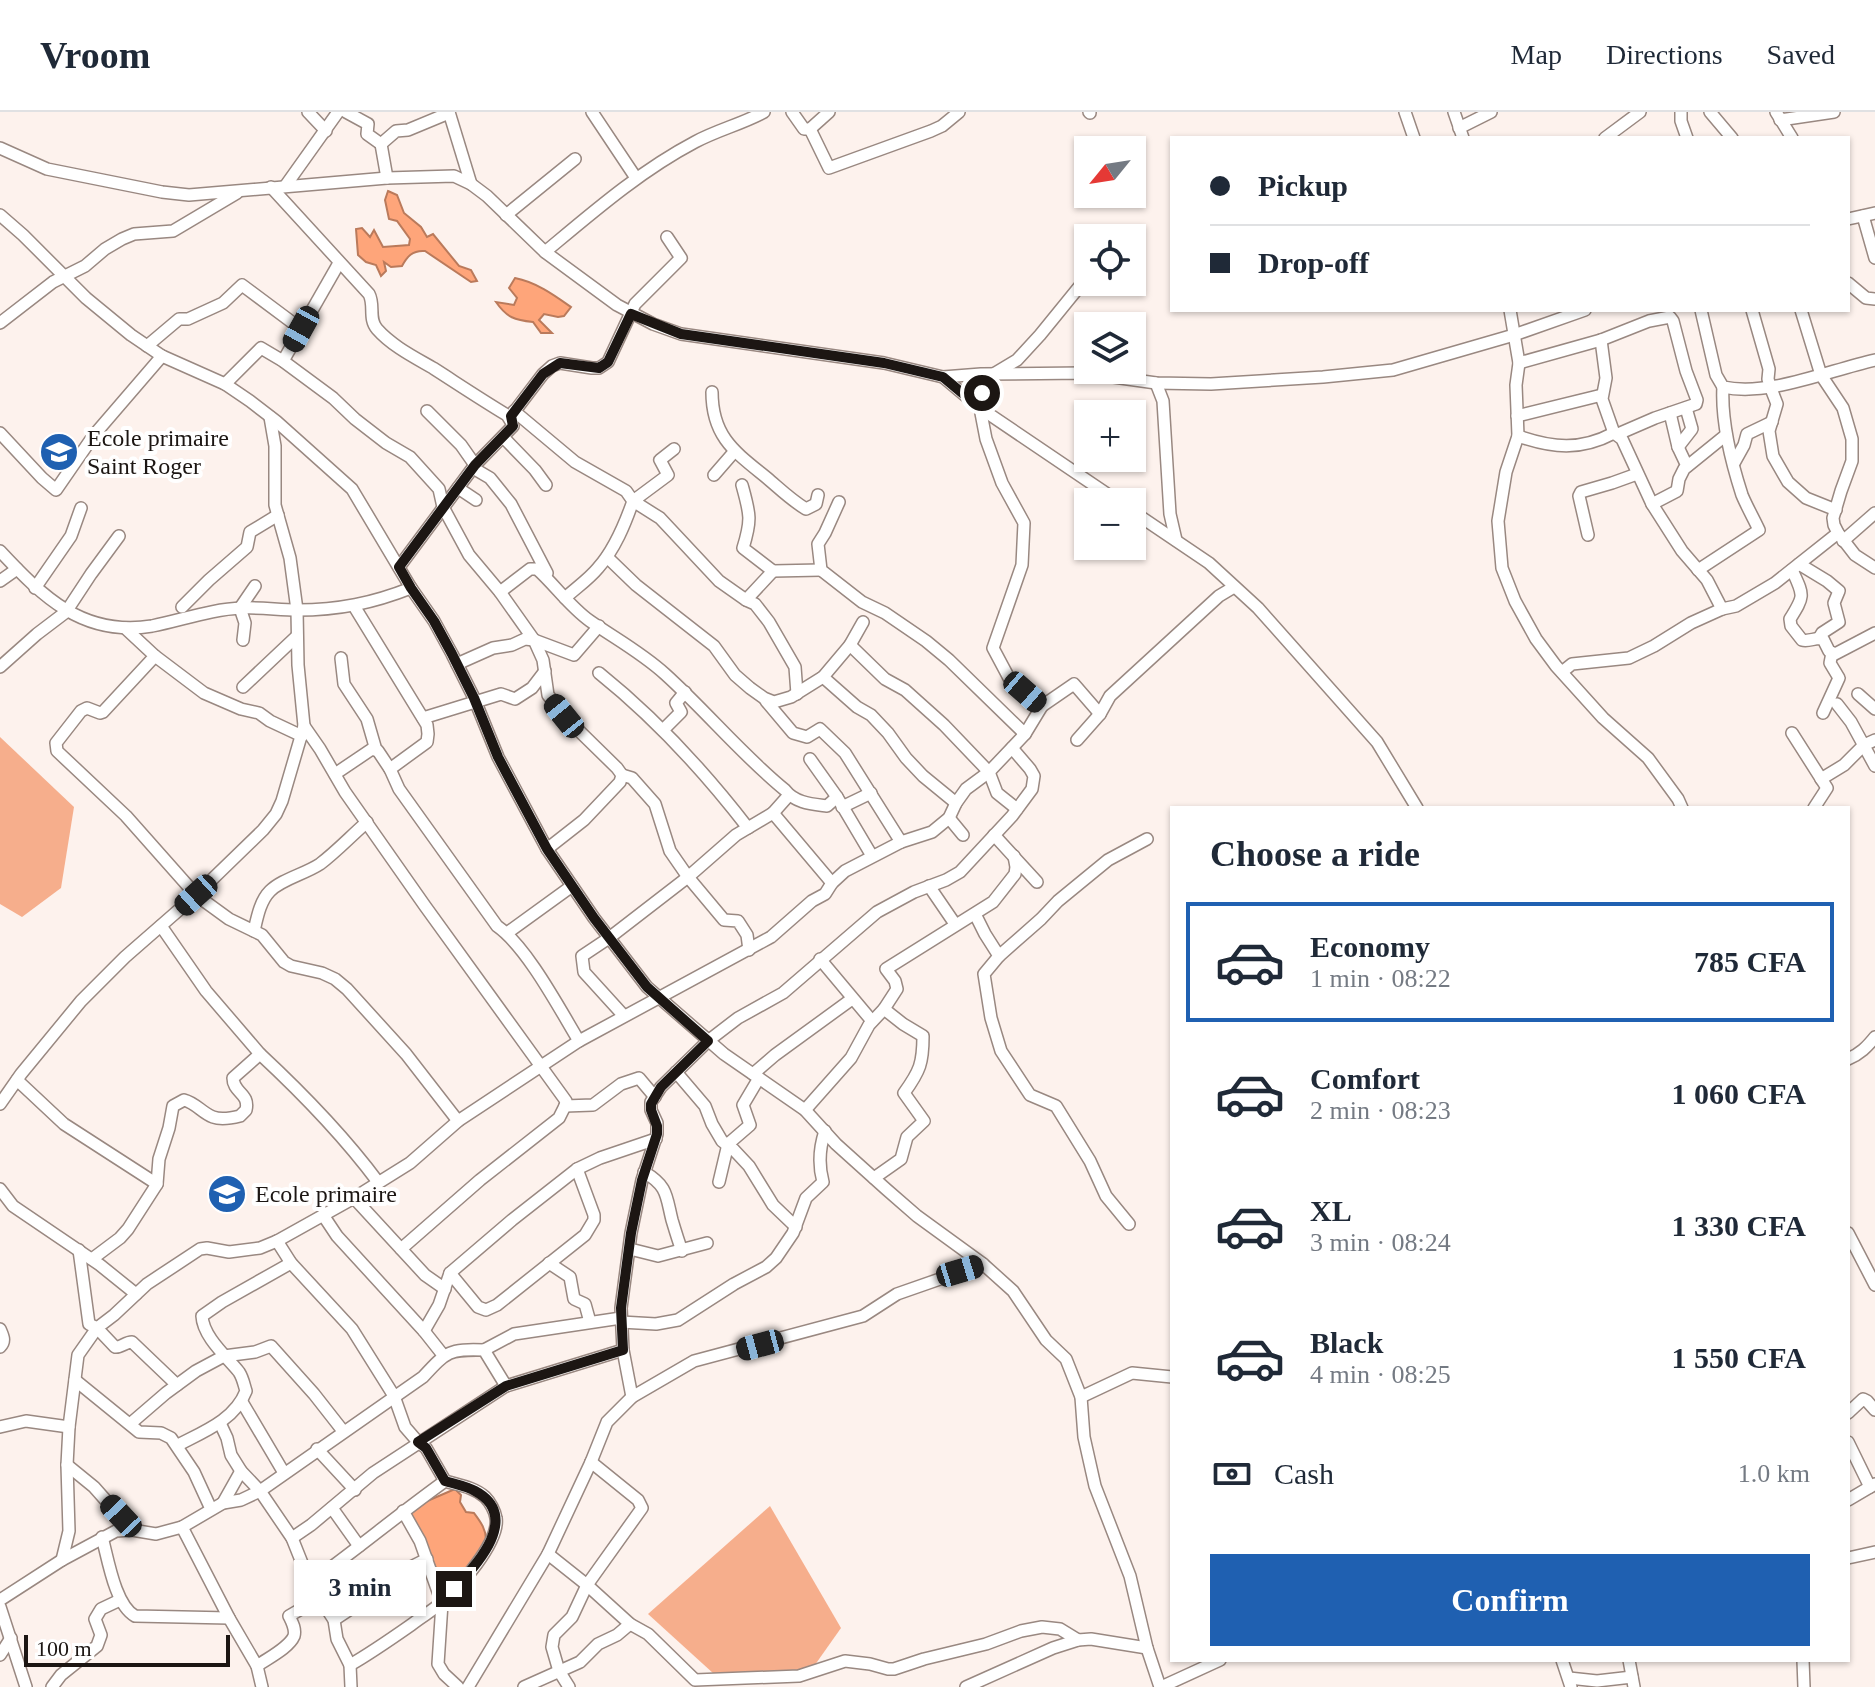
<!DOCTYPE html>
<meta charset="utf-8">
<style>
body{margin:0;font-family:Georgia,serif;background:#f2f2f3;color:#1f2937;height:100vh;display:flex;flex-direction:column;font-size:30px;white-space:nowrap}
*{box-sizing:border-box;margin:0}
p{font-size:26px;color:#747a83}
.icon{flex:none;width:44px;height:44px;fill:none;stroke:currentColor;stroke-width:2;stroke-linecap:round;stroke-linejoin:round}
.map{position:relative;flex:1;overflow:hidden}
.panel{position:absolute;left:1170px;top:694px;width:680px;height:856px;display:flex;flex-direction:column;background:#fff;border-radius:0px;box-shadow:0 2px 6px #0004}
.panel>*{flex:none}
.top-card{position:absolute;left:1170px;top:24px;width:680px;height:176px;border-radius:0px;box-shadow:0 2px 6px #0004;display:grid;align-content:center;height:176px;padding:0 40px;background:#fff}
.needle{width:52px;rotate:240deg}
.controls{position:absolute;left:1074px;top:24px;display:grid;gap:16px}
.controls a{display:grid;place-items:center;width:72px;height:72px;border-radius:0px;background:#fff;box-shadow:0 2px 6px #0004;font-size:40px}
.scale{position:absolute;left:24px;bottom:20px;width:206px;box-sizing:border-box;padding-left:8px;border:4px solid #1c1613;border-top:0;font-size:22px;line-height:28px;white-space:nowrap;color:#1c1613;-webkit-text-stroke:6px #fff;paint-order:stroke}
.end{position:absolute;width:36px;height:36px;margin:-18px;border:10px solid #1c1613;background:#fff;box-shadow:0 0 0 4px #fff}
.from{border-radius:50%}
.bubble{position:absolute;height:56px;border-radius:0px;background:#fff;box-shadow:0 2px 6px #0004;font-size:26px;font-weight:800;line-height:56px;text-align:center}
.car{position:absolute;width:24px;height:48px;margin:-24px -12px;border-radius:10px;box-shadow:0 0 6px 2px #0007;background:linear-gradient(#222 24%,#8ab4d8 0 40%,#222 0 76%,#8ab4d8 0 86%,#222 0)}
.top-card b{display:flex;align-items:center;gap:28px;height:76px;font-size:30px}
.top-card b+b{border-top:2px solid #e0e1e3}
.top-card i{width:20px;height:20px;background:#1f2937}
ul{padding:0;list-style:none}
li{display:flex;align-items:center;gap:24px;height:120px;margin:0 16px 12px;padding:0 24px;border:4px solid transparent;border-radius:0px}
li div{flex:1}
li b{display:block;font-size:30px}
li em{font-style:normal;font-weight:800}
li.current{border-color:#1f60b1}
li>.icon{width:72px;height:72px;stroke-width:1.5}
h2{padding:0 40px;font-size:36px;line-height:96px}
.pay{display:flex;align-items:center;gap:20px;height:88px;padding:0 40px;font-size:30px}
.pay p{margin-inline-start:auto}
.action{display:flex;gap:16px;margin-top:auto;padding:16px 40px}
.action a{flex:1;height:92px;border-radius:0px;background:#1f60b1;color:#fff;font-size:32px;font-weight:800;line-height:92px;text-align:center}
header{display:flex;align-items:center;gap:48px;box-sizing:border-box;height:112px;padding:0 40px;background:#fff;border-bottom:2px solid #e0e1e3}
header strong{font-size:38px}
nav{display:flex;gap:44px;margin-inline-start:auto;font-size:28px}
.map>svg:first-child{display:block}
.forest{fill:#f6ae8c}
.water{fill:#fea57a;stroke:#ba7a5b;stroke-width:2}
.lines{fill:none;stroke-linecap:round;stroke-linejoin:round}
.minor-casing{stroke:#998881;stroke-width:14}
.minor{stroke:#fff;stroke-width:11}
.route{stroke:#1c1613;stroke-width:10}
.labels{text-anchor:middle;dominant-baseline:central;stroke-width:8;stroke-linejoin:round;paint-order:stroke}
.poi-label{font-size:24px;fill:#1c1613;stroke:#fff;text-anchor:start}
</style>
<header>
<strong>Vroom</strong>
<nav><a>Map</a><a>Directions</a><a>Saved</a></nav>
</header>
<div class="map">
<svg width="1875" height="1575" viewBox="0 0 1875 1575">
<rect width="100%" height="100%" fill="#fdf2ed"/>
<g class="forest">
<path d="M0,625L74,695L61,776L22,805L0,792Z"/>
<path d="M770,1394L841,1516L805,1567L714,1562L648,1502Z"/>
</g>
<g class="water">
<path d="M388,79L397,83L404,101L421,115L427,125L433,122L459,154L471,158L477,169L471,170L425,139C412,138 407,145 402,154L391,155L384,150L386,159L381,164L376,153L366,150L358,143L356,117L362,116L370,125L374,118L383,135L409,133L410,127L397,109L389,107L385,88Z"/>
<path d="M515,166C536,170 554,183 571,195L564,204L558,205L544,202L539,208L552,221H541L533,210C515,208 507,206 496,190L514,193L517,186L509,176Z"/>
<path d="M455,1377L461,1383L460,1390L466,1400L474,1401C480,1409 487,1418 486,1430C484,1446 457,1468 446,1480L429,1440L410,1401L411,1396Z"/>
</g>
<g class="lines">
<defs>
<g id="minor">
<path d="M308,0L326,19"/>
<path d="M346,0L368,12L367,22L381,32"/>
<path d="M449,0L471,72"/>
<path d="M592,0L636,66"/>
<path d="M792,0L804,17H810L829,0"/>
<path d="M1089,0L1090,1"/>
<path d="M1405,0L1414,26"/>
<path d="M1454,0L1463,26"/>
<path d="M1681,0V9L1687,26"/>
<path d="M1710,0L1732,26"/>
<path d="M1776,0L1792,26"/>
<path d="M1780,8L1834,0"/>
<path d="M1459,16L1491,0"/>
<path d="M810,17L829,56L931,19L942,14L959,0"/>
<path d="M1605,26L1640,0"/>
<path d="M0,36L47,57L162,80L189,83L387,66L454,64L471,72L487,84L545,140L617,193L653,212L681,222L884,251L943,265L981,262L1085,261L1156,271L1211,272L1323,265L1393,258L1514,223L1585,198"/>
<path d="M387,66L381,32L396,19L408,18L449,1"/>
<path d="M286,73L338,0"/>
<path d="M271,75L369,182C375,193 368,207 377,217C392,234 414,245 433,256C458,272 482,288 507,303L512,311"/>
<path d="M0,103L23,123L86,186L131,223L162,244L225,272L250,289L276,309L352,377L411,476L434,509L452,542L474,586L498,645L547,737L594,806L647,875L724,942L805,998L836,1032L886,1077L917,1104L983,1152L1013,1179L1046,1228L1066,1247L1081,1285L1084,1325L1095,1374L1130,1464L1147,1536L1160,1575"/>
<path d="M506,103L575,47"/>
<path d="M1863,104L1875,146"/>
<path d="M1848,107L1875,101"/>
<path d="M545,140C593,100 640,59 695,30C717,18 742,12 764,0"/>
<path d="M1848,171L1866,186L1875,187"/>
<path d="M1510,198L1519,251L1516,273L1518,324L1506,360L1498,409L1502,456L1515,489L1536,527L1556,554L1603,606L1648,646L1678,687L1682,696"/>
<path d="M1701,198L1716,263L1723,275C1770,285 1829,258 1875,248"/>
<path d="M1752,198L1769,257L1768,267L1770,274L1777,292L1769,319L1773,344L1788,370L1806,386L1836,398"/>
<path d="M0,211L53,170L85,154L105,137L122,127L134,122L173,119L237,81"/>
<path d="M1601,228L1606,266L1602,287L1614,321L1622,327L1652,392L1682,439L1707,468L1722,497"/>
<path d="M147,234L179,207H188L223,191L242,173L301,217"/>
<path d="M283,249L339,151"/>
<path d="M1519,251L1601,228L1649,209L1670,205L1673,209L1686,259L1697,288L1696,292L1655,306L1618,322"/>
<path d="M943,265L980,296L1119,390"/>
<path d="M1156,271L1163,289L1170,402L1176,428"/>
<path d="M225,272L261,236L283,249L333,286L355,307L386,331L410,345L439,377L443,395L469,443L500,480L534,528L543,548L548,583L569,609L617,656L622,663L620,670L584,708L547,737"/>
<path d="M712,280C712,325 735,340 767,366C780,377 791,388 806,397L816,392L818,383"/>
<path d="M427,299L461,333L475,353"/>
<path d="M514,299L575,350L626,379L633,389C625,412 615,437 598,456C589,467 576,476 565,486"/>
<path d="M1670,301L1678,335L1687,354"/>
<path d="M1517,304L1602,283"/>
<path d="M0,321L42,366L56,378L94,323L162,244"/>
<path d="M1518,324C1553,336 1580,339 1614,321"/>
<path d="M503,325L535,358L546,373"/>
<path d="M1678,335L1692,317L1686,296"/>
<path d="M674,337L660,348L668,363L633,389L660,406L719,469L746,488L755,492L769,510L795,555L797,582"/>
<path d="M1734,351L1744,333L1747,322L1772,310"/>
<path d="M473,356L490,366L511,392L547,461"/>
<path d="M714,363L734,340"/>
<path d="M742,373C750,402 752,407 743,436L773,459L746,488"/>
<path d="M458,376L476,388"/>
<path d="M839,390L825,421L818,432L821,458L862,490L885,501L926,529L949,548L1025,622"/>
<path d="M1652,392L1677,379L1679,367L1684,357L1726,323"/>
<path d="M1132,399L1209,451L1258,496L1377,630L1417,696"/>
<path d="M1838,421L1855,443L1875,456"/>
<path d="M1588,423L1579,384L1581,380L1612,371L1637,362"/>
<path d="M1843,429L1875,401"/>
<path d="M0,439C43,485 83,525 152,514C182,508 212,497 242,496C261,495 279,498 297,498C339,498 373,491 411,476"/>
<path d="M607,445L636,473L714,534L735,563L750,576L764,586L774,590L791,585L823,565L850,533L863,510"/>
<path d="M1799,452L1827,469L1839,479L1834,491L1839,510L1822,521L1819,526"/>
<path d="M399,455L475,353L513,314L511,304L543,262L552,254L560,251L592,256H599L608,250L635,192L681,146L667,125"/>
<path d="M1698,458L1759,418C1754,407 1747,395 1742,383C1731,349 1721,311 1723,275"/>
<path d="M1792,458C1804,484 1805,483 1790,507L1791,514L1802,528C1809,530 1816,525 1823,527L1829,539L1835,542L1875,521"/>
<path d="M773,459L821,458"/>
<path d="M0,469L17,457"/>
<path d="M35,476L71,424L81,396"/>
<path d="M500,480L530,457H537C555,473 570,495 590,509C616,527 642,541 665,562C707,600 742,643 785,678C795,691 812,692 827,694L837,685"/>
<path d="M354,494L427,613L428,622L427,630L390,657L399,677L497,814C527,835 559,896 579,929"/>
<path d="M182,495L209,468L247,435L250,420L278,403"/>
<path d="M125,516L155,544L103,600L100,601L87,596L81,599L56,631L57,639L126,704L196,783L229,807L262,823L284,850L291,854L322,861L335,867L347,877L406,942L458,1009"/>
<path d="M243,528L245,511L240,496L255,474"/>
<path d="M850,533L885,567L905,578L944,613L989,660L997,681L1017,697"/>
<path d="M155,544L204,581L241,597L259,601L270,609L302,624"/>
<path d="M341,546L344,572L367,607L376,638"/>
<path d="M457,552L493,536L512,533L525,527L534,528L574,543L599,514"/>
<path d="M0,555L37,522L66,500L91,462L119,424"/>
<path d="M1562,560L1572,552L1629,546L1654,534L1691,511L1722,497L1736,494L1775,471L1838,421L1834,413L1833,406L1841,379L1852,349V327L1843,296L1821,263L1801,198"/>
<path d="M599,561C655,606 704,659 748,716"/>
<path d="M823,565L857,595L871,603L888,621L906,646L923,664L956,691"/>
<path d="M243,575L297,524"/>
<path d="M1858,582L1875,597"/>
<path d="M766,589L793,621L807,625L820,617L845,641L901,730"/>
<path d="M1837,592L1851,610L1875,654"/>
<path d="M1042,594L1074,572L1100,602"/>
<path d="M1823,601L1839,566L1830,551L1832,541"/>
<path d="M423,606L501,582L515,587L532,576L545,559"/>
<path d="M304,614L320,637L345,680L425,794L566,989L565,994L559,1006L480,1068L401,1137"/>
<path d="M663,618L681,600L676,591L685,580"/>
<path d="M1792,621L1827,676L1814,696"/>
<path d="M1077,628L1100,602L1110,584L1219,484L1234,475"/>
<path d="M810,647L837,685L872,744"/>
<path d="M335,662L372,637L378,639L390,657"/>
<path d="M622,663L632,666L655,692L670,739L688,765L724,808L738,809L747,823L749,838"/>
<path d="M1821,667L1844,653L1864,633L1875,628"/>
<path d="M842,695L871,681"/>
<path d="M773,701L789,683"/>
<path d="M949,706L963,723"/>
<path d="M994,723L1037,770"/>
<path d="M929,774L955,812"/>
<path d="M975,802L985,822L999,844L984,862L991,906L1001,939L1030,983L1056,994L1090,1049L1106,1084L1129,1112"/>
<path d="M161,814L206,879L260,942"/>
<path d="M254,819C257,806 260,789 270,779C282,767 305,762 320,752C336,740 351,724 367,710"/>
<path d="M507,821L572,774"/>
<path d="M999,844L1041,807L1058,789L1108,748L1147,727"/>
<path d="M820,847L872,909"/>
<path d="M624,904L584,860L582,844L609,826L688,765L736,723L773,701L832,771"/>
<path d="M1848,947C1860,942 1867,935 1875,925"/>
<path d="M676,960L705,994L712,1012L722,1029L734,1038L749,1054L773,1093L796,1115"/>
<path d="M753,962L775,943L852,887"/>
<path d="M17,968L64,1012L157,1072"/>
<path d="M0,992L21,962L81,889L125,845L196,783L263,718L276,702L282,689L304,614L298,553L297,498L290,446L275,393V334L270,305"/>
<path d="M565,994L593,993L621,972L639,966L655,985"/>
<path d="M805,998L851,946L869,913L884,897L897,877L895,869L886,857L993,790L1015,762L1016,755L1014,744"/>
<path d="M644,1060C668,1074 666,1084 672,1108C675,1118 678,1128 682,1139"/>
<path d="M874,1066L901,1047L907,1025L924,1009L904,981C920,959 923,951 923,924L903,912L884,897"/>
<path d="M719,1070L728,1032L750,1013L743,993L759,966"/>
<path d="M0,1077L13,1094L100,1153L136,1182"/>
<path d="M354,1086L425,1163L445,1177"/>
<path d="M323,1103L337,1124L424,1219L443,1243"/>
<path d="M1848,1121L1875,1173"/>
<path d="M277,1129L291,1151L352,1217L394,1284L405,1315L418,1330L426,1336L445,1369C458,1373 474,1375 485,1385C490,1390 495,1399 496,1406C500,1430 458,1477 441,1491C432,1499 421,1505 411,1513C391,1527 371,1541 350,1553"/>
<path d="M630,1137L658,1144L707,1131"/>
<path d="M92,1147L120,1126L128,1117L157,1072L159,1047L169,1016L173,994L184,988C196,991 202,1001 213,1005C221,1008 232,1006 240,1004L246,998C250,981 233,981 233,966L260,942C303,982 343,1023 378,1070"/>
<path d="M549,1151L570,1165L574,1187L585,1192L590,1210"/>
<path d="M450,1161L478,1195L486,1198L497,1193L585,1123L594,1108V1103L577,1057"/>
<path d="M621,1210L656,1212L678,1208L734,1172L766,1155L776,1146L793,1121L806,1086L823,1070C818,1052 819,1037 825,1019"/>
<path d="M0,1217C3,1224 6,1229 0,1235"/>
<path d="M424,1219L439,1193L450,1161L512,1108L577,1057L600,1046L656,1027"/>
<path d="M484,1238L514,1222L621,1206"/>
<path d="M75,1268L139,1320L161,1321L171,1326L194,1360L211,1397"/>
<path d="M177,1273L132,1230C125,1230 121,1236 115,1235L97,1216L114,1203L147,1172L200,1137L207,1136L229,1140L260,1136L277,1129L354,1086L410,1051L458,1009L579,929L771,825L812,789L825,782L832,771L845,759L901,730L932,720L949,706L956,691L966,677L989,660L1025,622L1042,594L1009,566L993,536L1022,453L1024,411L1002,371L986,327L980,296L982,281L987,269L992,263L1017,248L1040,223L1088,164"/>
<path d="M632,1285L623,1238L621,1196L631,1121L642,1068L657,1022V1011L651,998V990L661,975L708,929L738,906L783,881L877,800L914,780L946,768L960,760L1012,704L1032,677L1034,664L1030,657L1012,636"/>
<path d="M1081,1285L1132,1261L1172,1265"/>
<path d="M242,1290L284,1361"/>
<path d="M1848,1301L1863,1287L1867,1289L1875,1298"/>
<path d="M220,1311L227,1326L231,1343L241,1359L260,1379L292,1426L310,1471L334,1508L337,1527L350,1553L351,1575"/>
<path d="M130,1312L166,1281L196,1259L224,1244L255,1240L271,1234L314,1282L343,1319"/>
<path d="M0,1315L26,1309L69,1315"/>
<path d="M1848,1330L1870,1375"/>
<path d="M178,1333C203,1320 235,1308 246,1279C244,1273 243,1266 239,1260C227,1245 203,1225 202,1204L222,1190L291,1151"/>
<path d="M317,1337L355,1378"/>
<path d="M67,1353L94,1375L132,1418"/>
<path d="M1848,1388L1875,1372"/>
<path d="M223,1391L241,1359"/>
<path d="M332,1396L359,1434"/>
<path d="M403,1399L420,1429L442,1491L438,1552L444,1562L458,1575"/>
<path d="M182,1415L229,1506L257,1554L262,1575"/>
<path d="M102,1425C108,1447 115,1493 135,1504L229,1506"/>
<path d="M292,1426L311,1413L373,1361L506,1274L623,1238"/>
<path d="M548,1442L587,1473L630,1512L648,1522L695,1568L799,1564L845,1549L870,1552L888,1557H894L924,1547L986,1532L1021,1519L1042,1515L1060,1517L1078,1528"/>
<path d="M1848,1446L1875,1440"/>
<path d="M62,1448L69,1419L67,1353L69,1315L78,1243L97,1216L89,1212L79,1138"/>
<path d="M310,1471C356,1438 399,1402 445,1369"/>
<path d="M0,1488L62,1448L116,1419L132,1418L156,1422L182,1415L223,1391L241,1388L260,1379L423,1265C447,1239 449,1237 484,1238L506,1274"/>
<path d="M0,1495L26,1575"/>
<path d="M334,1508L387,1473L399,1461L427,1447"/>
<path d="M0,1543L11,1526"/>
<path d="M1562,1548L1571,1575"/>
<path d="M1629,1548L1634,1575"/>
<path d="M1803,1548L1804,1575"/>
<path d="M257,1554C268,1546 289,1536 294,1524C296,1517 292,1510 289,1504L320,1486"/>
<path d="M1569,1566L1597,1569L1632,1565"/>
<path d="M52,1575L61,1563L97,1534L101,1523L95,1507L101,1497L120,1488"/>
<path d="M468,1575L548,1442L591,1350L607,1310L632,1285L694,1249L863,1204L897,1182L983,1152"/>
<path d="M524,1575L580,1550L598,1532L617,1523L630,1512"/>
<path d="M569,1575L559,1559L552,1535L554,1523L572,1505L587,1473L642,1396L638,1388L591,1350"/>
<path d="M966,1575L1053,1536L1078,1528L1091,1527L1147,1536"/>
<path d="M1161,1575L1220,1548"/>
</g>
</defs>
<use href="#minor" class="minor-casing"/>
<use href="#minor" class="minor"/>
</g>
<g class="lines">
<path class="route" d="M454,1477C477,1453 522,1404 475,1379C466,1374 455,1372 445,1369L426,1336L418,1330L506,1274L623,1238L621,1196L631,1121L642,1068L657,1022V1014L651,998V992L661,975L708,929L647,875L594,806L547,737L498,645L474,586L452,542L434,509L411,476L399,455L475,353L513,314L511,304L543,262L560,251L599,256L608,250L631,202L681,222L884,251L943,265L980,296L982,281"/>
</g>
<defs>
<symbol id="school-disc" viewBox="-11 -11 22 22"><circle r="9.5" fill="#1f60b1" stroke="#fff"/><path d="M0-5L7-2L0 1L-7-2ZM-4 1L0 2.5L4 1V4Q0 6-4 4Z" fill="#fff"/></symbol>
</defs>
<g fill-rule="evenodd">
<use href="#school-disc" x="37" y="318" width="44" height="44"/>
<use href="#school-disc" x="205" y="1060" width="44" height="44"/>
</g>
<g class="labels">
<g class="poi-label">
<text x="87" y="326">Ecole primaire<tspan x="87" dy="28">Saint Roger</tspan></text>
<text x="255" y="1082">Ecole primaire</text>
</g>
</g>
</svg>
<div class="controls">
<a><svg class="needle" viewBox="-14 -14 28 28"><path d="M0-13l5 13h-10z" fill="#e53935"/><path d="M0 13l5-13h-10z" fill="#747a83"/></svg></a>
<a><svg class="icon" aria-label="locate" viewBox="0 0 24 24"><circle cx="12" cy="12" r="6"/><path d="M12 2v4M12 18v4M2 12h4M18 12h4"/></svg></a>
<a><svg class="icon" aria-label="layers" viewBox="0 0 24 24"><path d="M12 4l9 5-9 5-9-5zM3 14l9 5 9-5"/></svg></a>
<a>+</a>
<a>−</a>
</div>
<div class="scale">100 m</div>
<i class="end from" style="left:982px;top:281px"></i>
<i class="end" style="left:454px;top:1477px"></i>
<div class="bubble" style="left:294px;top:1448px;width:132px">3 min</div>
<i class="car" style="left:301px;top:217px;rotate:209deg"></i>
<i class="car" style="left:1025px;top:580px;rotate:131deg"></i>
<i class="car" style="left:564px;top:604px;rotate:321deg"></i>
<i class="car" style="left:196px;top:783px;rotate:228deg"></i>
<i class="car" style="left:960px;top:1159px;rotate:73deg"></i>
<i class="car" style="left:760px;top:1233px;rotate:255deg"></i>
<i class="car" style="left:121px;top:1404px;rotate:317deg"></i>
<div class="top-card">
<b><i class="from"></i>Pickup</b>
<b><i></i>Drop-off</b>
</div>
<section class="panel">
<h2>Choose a ride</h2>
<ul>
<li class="current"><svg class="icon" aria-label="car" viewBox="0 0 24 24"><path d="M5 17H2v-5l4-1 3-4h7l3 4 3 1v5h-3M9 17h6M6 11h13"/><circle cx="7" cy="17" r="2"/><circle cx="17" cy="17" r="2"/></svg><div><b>Economy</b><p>1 min · 08:22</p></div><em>785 CFA</em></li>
<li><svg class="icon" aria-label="car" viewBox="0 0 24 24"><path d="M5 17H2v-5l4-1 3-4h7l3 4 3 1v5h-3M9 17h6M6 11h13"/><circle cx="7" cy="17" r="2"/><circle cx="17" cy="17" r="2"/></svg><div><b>Comfort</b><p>2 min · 08:23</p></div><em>1 060 CFA</em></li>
<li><svg class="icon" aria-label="car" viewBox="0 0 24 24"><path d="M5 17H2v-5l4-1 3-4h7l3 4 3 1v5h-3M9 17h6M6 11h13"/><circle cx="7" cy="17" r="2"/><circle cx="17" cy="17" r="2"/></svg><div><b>XL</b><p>3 min · 08:24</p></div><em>1 330 CFA</em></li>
<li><svg class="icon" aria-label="car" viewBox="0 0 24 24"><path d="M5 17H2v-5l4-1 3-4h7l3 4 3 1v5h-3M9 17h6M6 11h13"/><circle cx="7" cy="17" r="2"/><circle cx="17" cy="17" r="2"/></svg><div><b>Black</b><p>4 min · 08:25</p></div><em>1 550 CFA</em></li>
</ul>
<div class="pay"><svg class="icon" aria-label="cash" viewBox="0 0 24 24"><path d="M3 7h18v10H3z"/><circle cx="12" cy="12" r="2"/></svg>Cash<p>1.0 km</p></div>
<div class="action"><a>Confirm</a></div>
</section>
</div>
